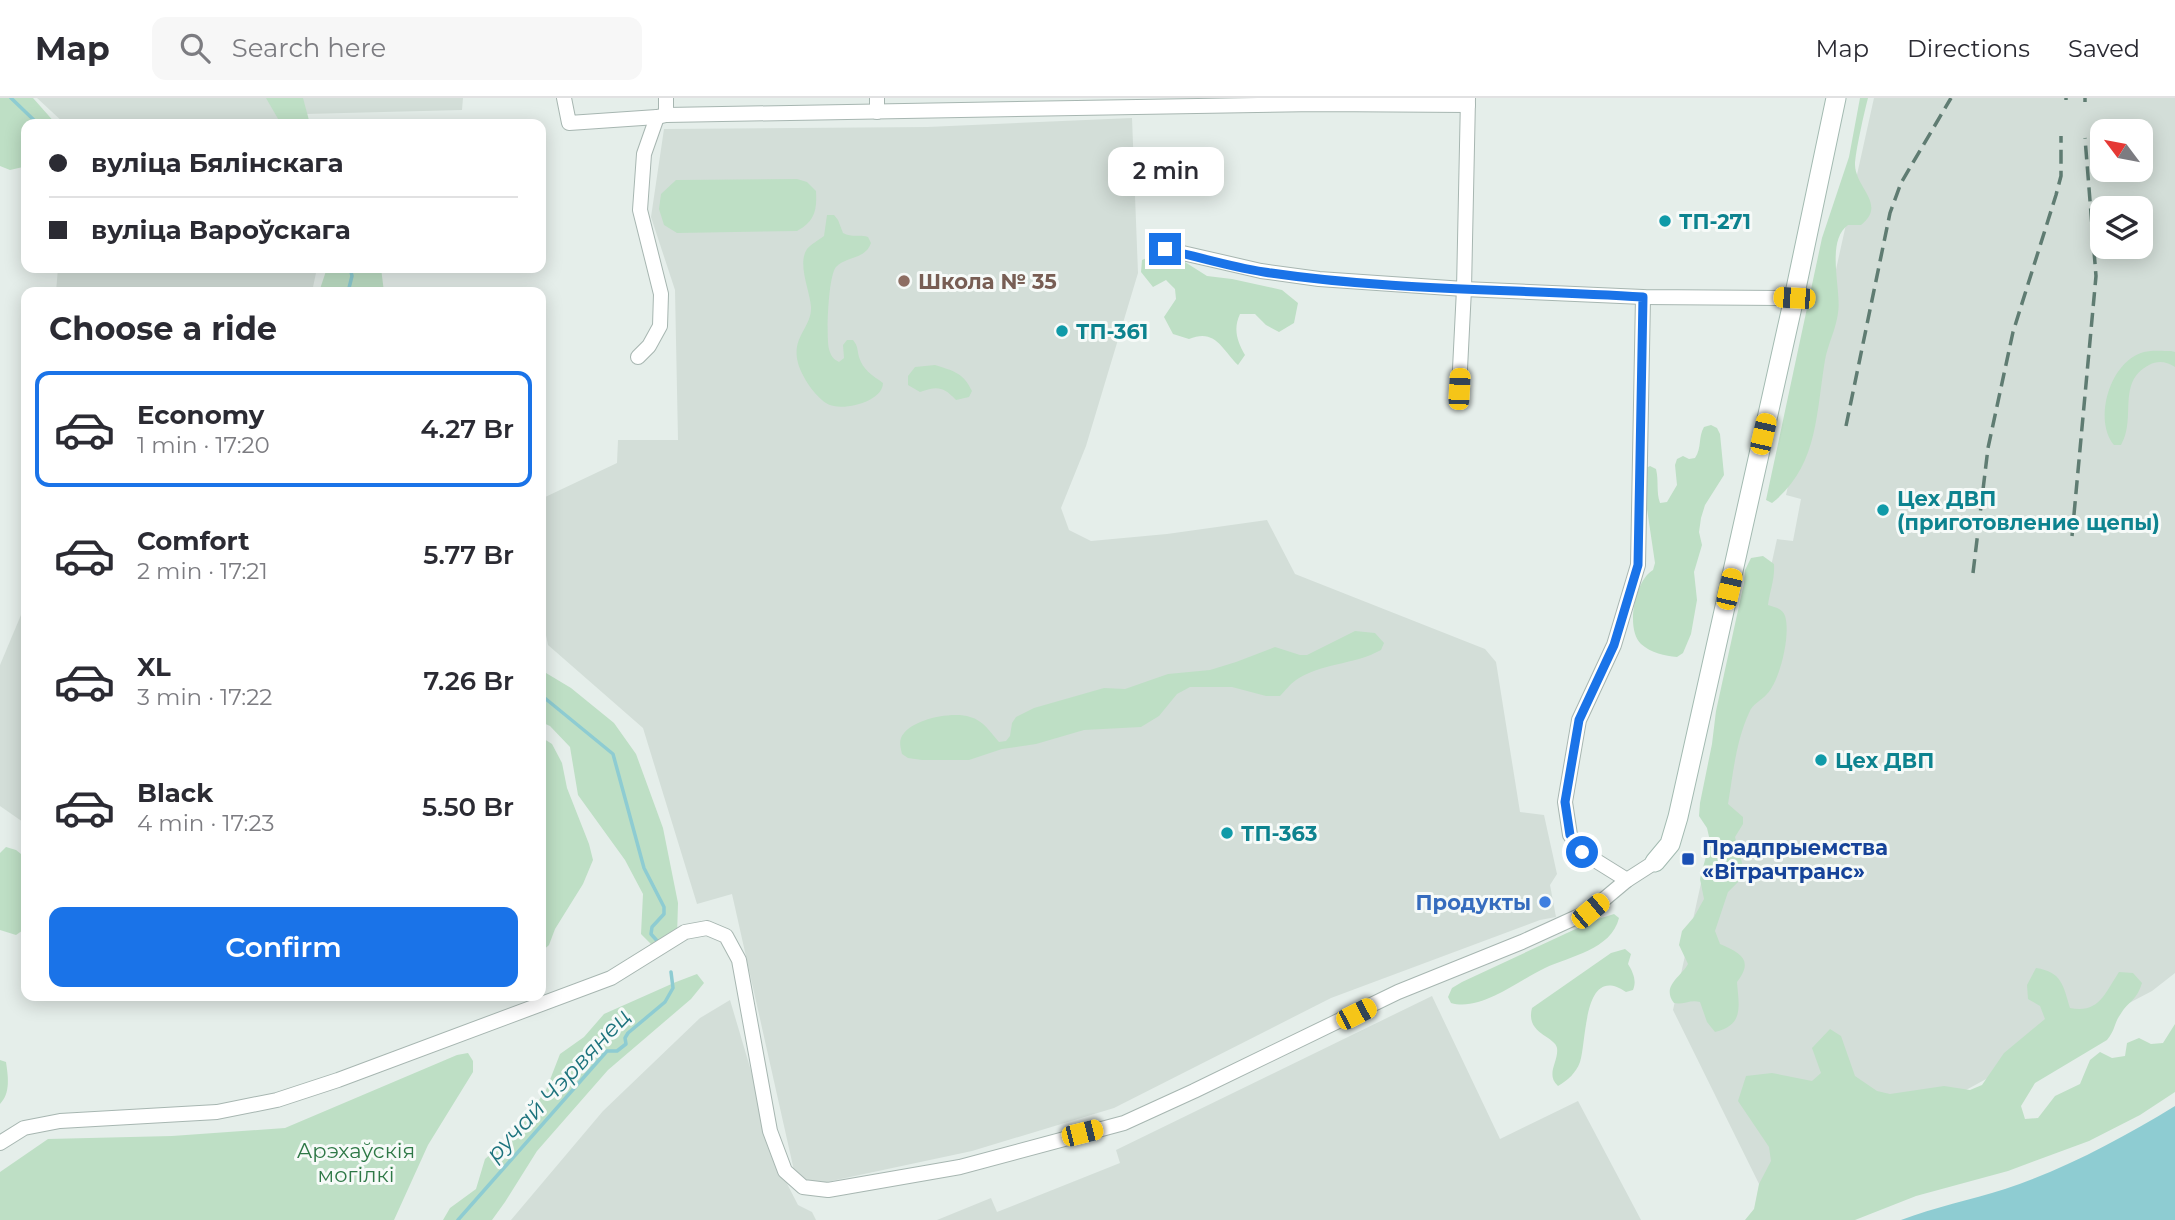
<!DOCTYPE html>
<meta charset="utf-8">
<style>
body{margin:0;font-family:Montserrat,sans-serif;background:#f7f7f7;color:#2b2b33;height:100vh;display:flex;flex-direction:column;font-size:26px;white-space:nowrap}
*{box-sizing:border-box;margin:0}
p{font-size:23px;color:#7c7c81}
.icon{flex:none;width:38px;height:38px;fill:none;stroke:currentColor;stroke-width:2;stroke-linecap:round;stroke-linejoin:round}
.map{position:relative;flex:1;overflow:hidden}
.sheet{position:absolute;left:21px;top:189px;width:525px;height:714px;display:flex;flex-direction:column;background:#fff;border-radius:14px;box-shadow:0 4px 18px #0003}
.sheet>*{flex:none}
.hud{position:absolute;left:21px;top:21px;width:525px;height:154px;border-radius:14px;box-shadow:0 4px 18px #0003;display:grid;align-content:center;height:154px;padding:0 28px;background:#fff}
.needle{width:46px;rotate:302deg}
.fabs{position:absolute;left:2090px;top:21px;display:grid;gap:14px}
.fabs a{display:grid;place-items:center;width:63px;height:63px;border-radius:14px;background:#fff;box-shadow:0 4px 18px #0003;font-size:35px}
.end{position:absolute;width:32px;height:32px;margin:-16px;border:9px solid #1a73e8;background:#fff;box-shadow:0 0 0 4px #fff}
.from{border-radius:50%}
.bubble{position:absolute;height:49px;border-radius:14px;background:#fff;box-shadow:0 4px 18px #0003;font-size:23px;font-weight:600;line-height:49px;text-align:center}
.car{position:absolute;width:21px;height:42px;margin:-21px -10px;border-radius:9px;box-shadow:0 0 5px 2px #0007;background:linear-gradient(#f5c518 24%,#345 0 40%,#f5c518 0 76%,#345 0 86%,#f5c518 0)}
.hud b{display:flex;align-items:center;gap:24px;height:66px;font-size:26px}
.hud b+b{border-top:2px solid #e1e1e2}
.hud i{width:18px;height:18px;background:#2b2b33}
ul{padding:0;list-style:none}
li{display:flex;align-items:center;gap:21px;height:116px;margin:0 14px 10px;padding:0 14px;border:4px solid transparent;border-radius:14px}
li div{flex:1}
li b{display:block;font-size:26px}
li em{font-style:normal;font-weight:600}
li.on{border-color:#1a73e8}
li>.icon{width:63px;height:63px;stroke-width:1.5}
h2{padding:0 28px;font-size:32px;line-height:84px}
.primary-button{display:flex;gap:14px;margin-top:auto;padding:14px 28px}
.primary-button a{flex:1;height:80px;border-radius:14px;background:#1a73e8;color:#fff;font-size:28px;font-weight:600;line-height:80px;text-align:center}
header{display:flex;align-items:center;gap:42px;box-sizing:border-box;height:98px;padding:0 35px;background:#fff;border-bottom:2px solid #e1e1e2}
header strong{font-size:33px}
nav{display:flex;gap:38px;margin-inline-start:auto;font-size:24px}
.search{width:490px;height:63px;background:#f7f7f7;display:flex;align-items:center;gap:18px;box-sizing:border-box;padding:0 24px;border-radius:14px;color:#7c7c81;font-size:26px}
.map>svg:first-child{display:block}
.built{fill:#d3ded8;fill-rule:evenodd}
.green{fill:#bedfc5}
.water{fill:#8eccd2}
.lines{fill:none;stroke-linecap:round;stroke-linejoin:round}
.stream{stroke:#8eccd2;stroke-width:3.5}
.street-casing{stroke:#a7b6b1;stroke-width:16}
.secondary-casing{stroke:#a3bab1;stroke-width:21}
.street{stroke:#fff;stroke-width:14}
.secondary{stroke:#fff;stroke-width:19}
.rail{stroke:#5f7c72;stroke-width:3.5;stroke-dasharray:14 7;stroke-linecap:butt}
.route{stroke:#1a73e8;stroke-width:9}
.culture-dot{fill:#0f9aa8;stroke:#f6faf8;stroke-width:2.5}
.education-dot{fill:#8d6e63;stroke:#f6faf8;stroke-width:2.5}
.transit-dot{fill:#1a4fb4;stroke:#f6faf8;stroke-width:2.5}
.shop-dot{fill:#3f7fe0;stroke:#f6faf8;stroke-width:2.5}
.labels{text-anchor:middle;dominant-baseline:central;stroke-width:6;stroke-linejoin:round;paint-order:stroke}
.culture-label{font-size:21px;font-weight:bold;fill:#0d838f;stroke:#f6faf8;text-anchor:start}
.education-label{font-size:21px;font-weight:bold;fill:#785e54;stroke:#f6faf8;text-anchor:start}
.transit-label{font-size:21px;font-weight:bold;fill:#164399;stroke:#f6faf8;text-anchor:start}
.shop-label{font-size:21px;font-weight:bold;fill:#366cbe;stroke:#f6faf8;text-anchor:end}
.park-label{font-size:21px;fill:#2e7846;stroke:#f6faf8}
.water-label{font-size:23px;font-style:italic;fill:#1d737d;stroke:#f6faf8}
</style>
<header>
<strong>Map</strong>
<div class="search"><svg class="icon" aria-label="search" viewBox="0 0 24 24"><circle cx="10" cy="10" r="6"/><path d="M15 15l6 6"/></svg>Search here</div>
<nav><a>Map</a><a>Directions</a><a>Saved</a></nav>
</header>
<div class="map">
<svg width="2175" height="1122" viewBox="0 0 2175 1122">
<rect width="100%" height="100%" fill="#e5eeea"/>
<g class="built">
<path d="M37,0H463L462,12L305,16L307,26H65Z"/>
<path d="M1874,0H2175V875L2152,893L2032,956L1889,1034L1764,1096L1673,912L1777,441L1793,443L1801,401L1786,397ZM2102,33H2140V72H2102ZM2102,110H2140V149H2102Z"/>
<path d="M1132,20L1138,175L1086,348L1061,410L1069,432L1091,443L1167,436L1267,422L1295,476L1485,551L1496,564L1520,714L1544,717L1557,776L1550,787L1556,819L1540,822L1331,900L1114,1010L972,1053L808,1088L795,1077L732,796L697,806L643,630L548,547L541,513V401L617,365L618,342H678L675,192L651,119L664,31L927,29Z"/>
<path d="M58,170H317L312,194H56Z"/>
<path d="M26,505V722L23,724L0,708V567Z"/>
<path d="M1432,898L1500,1041L1578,1003L1641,1122H937L991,1100L997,1114L1120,1065L1116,1052Z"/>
<path d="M730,902L781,1074L798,1107L812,1114L816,1122H511L603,1013L700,920Z"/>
</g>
<g class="green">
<path d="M0,0H33L56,26H26V71L23,69L10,72L0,68Z"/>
<path d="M266,0H303L310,26H281Z"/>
<path d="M1860,0H1868C1865,11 1855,55 1855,67C1856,91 1887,106 1861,127H1848C1825,144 1842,192 1838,215C1836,231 1828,246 1825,262C1816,316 1818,369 1772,405L1766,402L1822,140L1849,59Z"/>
<path d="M797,81L807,84L816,93C817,112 815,123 797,133L677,135L664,127L659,111L661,96L676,82Z"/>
<path d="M827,117H834L838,122L843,135C852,140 860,136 868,139L871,145C865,162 846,158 836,169C828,178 826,240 829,251C831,258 833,261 839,264L844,260L843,247L847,242H853C858,248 857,251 859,259C863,272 872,277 883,285C883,304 840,315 826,305C814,297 802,279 798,265C791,239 812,229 811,209C810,193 797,166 807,151C811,146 819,142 824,138Z"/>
<path d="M1154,157L1177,159L1207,178L1232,181L1282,192L1298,205L1294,225L1279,234L1266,227L1255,216H1240C1233,231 1237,243 1245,257L1238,267C1222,252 1216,230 1189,241L1173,236L1164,219L1176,201L1175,191L1166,182L1153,189L1141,174L1142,162Z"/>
<path d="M327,170H381L384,194H319Z"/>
<path d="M2171,253L2175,254V269C2166,264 2159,262 2149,267C2116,284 2137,320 2121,347H2114C2093,321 2110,263 2144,254C2152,252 2163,253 2171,253Z"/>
<path d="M935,267C953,273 963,274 972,293L969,299L956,302C943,288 937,288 920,294L908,287V278L915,269Z"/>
<path d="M1711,327L1717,330L1720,336L1724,377L1705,407L1701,420L1699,434L1702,447L1694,474L1697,502L1691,536L1683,555L1677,559C1665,558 1651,555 1641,546C1625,531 1635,482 1653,472L1655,465L1643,384L1644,371L1650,368L1656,371C1659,383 1656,394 1660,405L1667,404L1677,387L1675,367L1677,361L1683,358L1689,361L1695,360C1702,350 1698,339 1704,329Z"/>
<path d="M1763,458L1774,466C1775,481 1770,492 1768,507C1775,509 1783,511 1785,518C1791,536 1780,583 1767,596C1761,603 1753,605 1749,615C1736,643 1733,676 1728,706L1743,719V726L1735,739L1742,765L1743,779L1728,794L1715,833L1720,846C1741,855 1754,862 1737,884C1739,909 1744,927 1715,934L1707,924L1700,904C1691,901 1683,907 1674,905C1661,888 1681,879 1688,866L1679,847L1682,833L1694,819L1704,801L1700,781L1710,743L1707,730L1699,718L1700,705L1712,646L1716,613L1744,485L1745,472L1751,460Z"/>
<path d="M1355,533L1375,535L1384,545L1381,552C1354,567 1321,565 1296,582C1290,586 1285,593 1280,598H1266L1232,589H1190L1177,596L1159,618L1141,629L1084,632L1036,646L1002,651L969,662H922L908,660L902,656C901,651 899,645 901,640C909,621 953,613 970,619C983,622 991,635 999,644L1006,643L1010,638L1012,625L1016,619L1034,610L1104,590L1125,591L1168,576L1210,572L1236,564L1275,549L1300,557H1307Z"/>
<path d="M541,572L571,590L614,625L636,656L663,730L678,805L677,838L652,847L641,836L643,796L625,762L578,697L570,649L550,628L541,624Z"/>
<path d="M541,639L552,646L562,665L567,690L589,746L593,762L583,786L555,831L549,847L541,854Z"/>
<path d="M6,749L16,752L26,760V830L16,837L0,832V755Z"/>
<path d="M1614,816L1619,820C1611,852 1570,858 1545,870C1519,882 1481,914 1451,905L1448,899L1452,890L1462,884L1595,822Z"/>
<path d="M1625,851L1631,856L1628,866C1633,874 1637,883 1633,892L1626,894C1583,865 1587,942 1580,964C1576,975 1568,982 1558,988C1545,976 1559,964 1557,950C1555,938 1525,936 1532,910L1611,855Z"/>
<path d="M2036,870C2062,874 2063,887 2070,910C2099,916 2105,895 2119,874L2133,875L2142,885C2136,904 2129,902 2120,917C2114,925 2116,931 2107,942L2035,985L2021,1008L2025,1021L2038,1020L2055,998L2080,986L2090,962L2100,954L2112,960L2125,958L2127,945L2139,940L2151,946L2163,945L2175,926V994L2140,1017L2089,1043L2008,1073L1916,1098L1855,1122H1745L1754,1111L1759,1086L1771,1063L1769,1049L1738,1003L1746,978L1772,975L1812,983L1821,975L1812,950L1830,931L1841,938L1855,978L1877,993L1890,996L1944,988L1970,992L1982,987L2004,955L2045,921L2040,908L2028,901L2027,887Z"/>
<path d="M697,876L704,885L691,901L608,972L537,1053L505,1104L492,1122H443L450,1110L476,1091L485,1061L518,1032L546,992L560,956L584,939L604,916L676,884Z"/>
<path d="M468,955L473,963V974L428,1047L394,1122H0V1074L48,1041L172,1038L285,1030L457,957Z"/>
<path d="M0,962L6,964C8,978 11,995 0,1006Z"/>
</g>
<path class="water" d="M2175,1008V1122H1901C1935,1109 1970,1102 2005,1091C2065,1071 2121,1041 2175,1008Z"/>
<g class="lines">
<g class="stream">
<path d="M11,0L38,26"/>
<path d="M348,194L352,178L350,170"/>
<path d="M541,597L613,656L644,770L664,809V816L652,829L651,836L659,845"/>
<path d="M458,1122L607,953H617L626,946L625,940L628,935L665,904L673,890L671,874"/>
</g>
<defs>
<g id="street">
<path d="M564,0L569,25L657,19L666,17L1317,6L1468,7"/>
<path d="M666,0V17"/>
<path d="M877,14V0"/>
<path d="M1165,151L1261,173L1319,181L1464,191L1643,199L1794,200"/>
<path d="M638,259L649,248L660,228L661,196L640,112L644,56L657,19"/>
<path d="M1459,291L1464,191L1468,0"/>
<path d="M1627,782L1582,754L1570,737L1565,704L1579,622L1614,547L1638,467L1643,199"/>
<path d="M0,1045L24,1030L60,1023L217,1014L277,1002L338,982L611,880L685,834L707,830L726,838L739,862L770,1033L785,1073L803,1089L828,1092L960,1069L1124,1025L1194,993L1398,894L1522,844L1590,813L1627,782L1655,764"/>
</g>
<path id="secondary" d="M1655,764L1670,746L1678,719L1794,200L1836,0"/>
</defs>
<use href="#street" class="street-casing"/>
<use href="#secondary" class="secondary-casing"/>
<use href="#street" class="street"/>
<use href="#secondary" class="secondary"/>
<g class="rail">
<path d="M2066,2V0"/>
<path d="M2085,4V0"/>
<path d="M1846,328L1890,115L1901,85L1951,0"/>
<path d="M2072,438L2096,178L2085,40"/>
<path d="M1973,475L1988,350L2013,234L2056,97L2061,78V38"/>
</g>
</g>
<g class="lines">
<path class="route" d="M1165,151C1198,159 1231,169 1264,174C1389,193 1518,191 1643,199L1638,467L1614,547L1579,622L1565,704L1570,737L1582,754"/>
</g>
<g class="culture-dot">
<circle cx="1665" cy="123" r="7"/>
<circle cx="1062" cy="233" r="7"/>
<circle cx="1883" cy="412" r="7"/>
<circle cx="1821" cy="662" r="7"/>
<circle cx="1227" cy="735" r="7"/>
</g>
<circle class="education-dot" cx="904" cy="183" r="7"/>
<rect class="transit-dot" x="1681" y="754" width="14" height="14" rx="3.5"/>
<circle class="shop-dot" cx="1545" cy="804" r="7"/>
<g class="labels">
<g class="culture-label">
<text x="1679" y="123">ТП-271</text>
<text x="1076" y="233">ТП-361</text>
<text x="1897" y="400">Цех ДВП<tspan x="1897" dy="24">(приготовление щепы)</tspan></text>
<text x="1835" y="662">Цех ДВП</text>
<text x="1241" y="735">ТП-363</text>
</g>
<g class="education-label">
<text x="918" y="183">Школа № 35</text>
</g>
<g class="transit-label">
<text x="1702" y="749">Прадпрыемства<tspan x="1702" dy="24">«Вітрачтранс»</tspan></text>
</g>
<g class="shop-label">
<text x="1531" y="804">Продукты</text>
</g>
<g class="park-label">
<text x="356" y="1052">Арэхаўскія<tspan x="356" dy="24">могілкі</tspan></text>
</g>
<g class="water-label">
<text transform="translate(558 987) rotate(-47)">ручай Чэрвянец</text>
</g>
</g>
</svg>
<div class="fabs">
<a><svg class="needle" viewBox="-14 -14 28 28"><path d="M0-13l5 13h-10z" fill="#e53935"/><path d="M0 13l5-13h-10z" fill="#7c7c81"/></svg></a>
<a><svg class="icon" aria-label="layers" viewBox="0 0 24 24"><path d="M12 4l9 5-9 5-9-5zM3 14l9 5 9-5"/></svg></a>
</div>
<i class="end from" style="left:1582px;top:754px"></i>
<i class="end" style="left:1165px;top:151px"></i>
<div class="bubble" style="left:1108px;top:49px;width:116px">2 min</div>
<i class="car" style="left:1794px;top:200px;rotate:273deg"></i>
<i class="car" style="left:1459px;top:291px;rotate:3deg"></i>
<i class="car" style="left:1763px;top:336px;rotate:13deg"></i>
<i class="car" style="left:1729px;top:491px;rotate:13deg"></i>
<i class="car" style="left:1590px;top:813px;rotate:50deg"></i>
<i class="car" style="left:1356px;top:916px;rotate:63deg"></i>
<i class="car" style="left:1082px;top:1035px;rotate:76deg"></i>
<div class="hud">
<b><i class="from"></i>вуліца Бялінскага</b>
<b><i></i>вуліца Вароўскага</b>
</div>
<section class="sheet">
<h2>Choose a ride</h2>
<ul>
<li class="on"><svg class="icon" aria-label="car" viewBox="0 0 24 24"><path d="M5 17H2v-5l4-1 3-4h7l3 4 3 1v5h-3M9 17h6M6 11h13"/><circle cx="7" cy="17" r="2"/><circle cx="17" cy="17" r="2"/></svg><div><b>Economy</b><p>1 min · 17:20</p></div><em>4.27 Br</em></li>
<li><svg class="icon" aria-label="car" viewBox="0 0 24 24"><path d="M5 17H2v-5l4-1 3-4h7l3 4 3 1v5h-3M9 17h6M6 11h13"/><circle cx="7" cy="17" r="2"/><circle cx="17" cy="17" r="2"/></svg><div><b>Comfort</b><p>2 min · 17:21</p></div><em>5.77 Br</em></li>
<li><svg class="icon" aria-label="car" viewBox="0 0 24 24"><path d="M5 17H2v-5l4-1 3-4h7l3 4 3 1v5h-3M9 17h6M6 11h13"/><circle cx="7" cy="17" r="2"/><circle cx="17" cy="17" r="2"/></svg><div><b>XL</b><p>3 min · 17:22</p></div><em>7.26 Br</em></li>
<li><svg class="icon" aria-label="car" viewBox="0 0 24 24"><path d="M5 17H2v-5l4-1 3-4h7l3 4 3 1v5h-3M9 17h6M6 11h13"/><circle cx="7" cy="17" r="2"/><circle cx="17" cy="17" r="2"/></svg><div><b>Black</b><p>4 min · 17:23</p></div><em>5.50 Br</em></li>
</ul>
<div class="primary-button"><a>Confirm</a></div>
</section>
</div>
